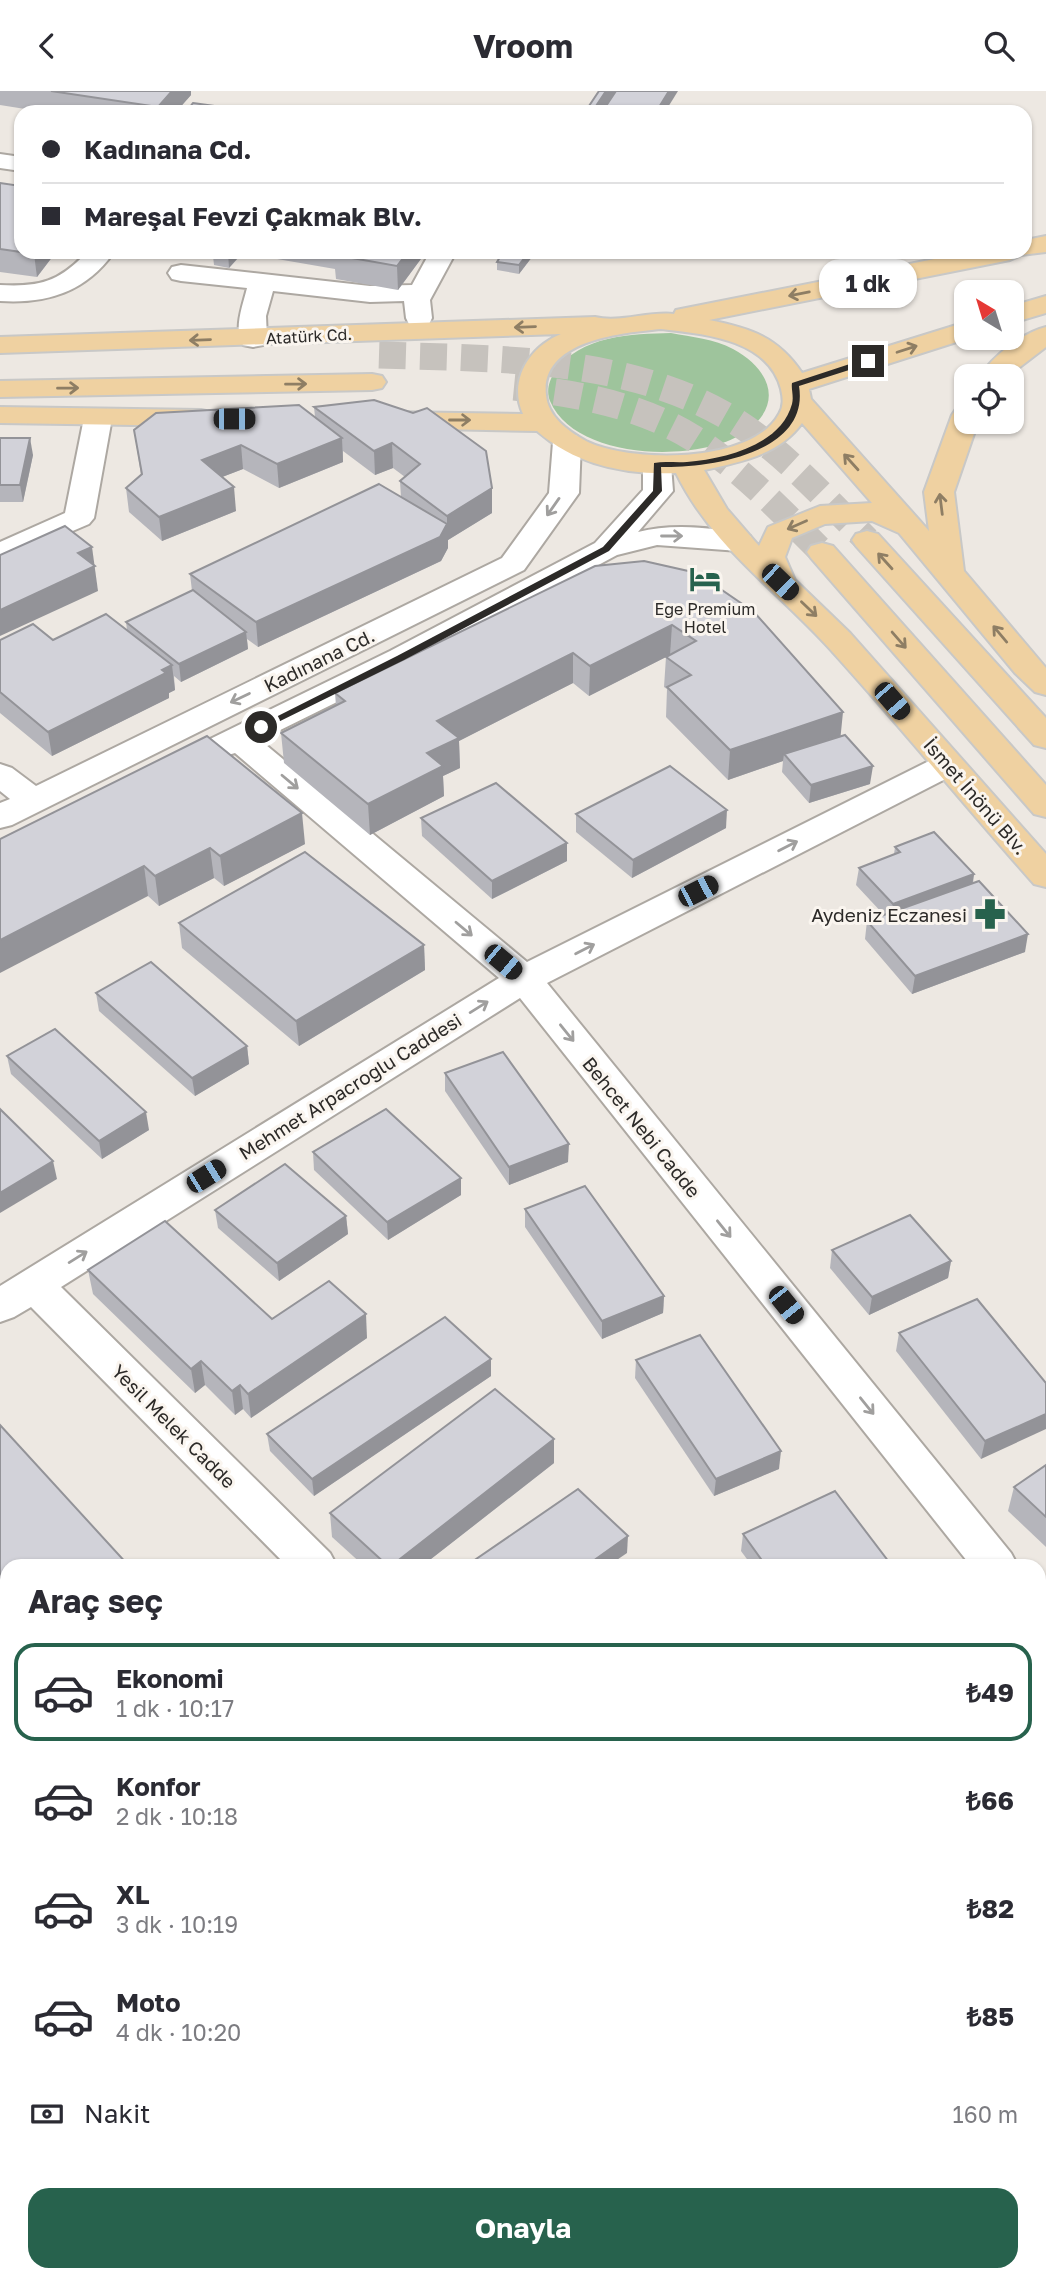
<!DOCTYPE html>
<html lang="tr">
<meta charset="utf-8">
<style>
body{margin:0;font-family:"Golos Text",sans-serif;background:#f7f7f7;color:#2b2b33;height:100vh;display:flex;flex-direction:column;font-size:26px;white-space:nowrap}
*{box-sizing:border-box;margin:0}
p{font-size:23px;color:#7c7c81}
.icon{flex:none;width:38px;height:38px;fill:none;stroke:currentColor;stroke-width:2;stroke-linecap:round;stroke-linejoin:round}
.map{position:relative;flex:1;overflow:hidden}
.details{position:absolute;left:0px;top:1468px;width:1046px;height:723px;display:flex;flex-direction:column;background:#fff;border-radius:21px 21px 0 0;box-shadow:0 2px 5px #0004}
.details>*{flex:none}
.top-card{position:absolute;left:14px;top:14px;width:1018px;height:154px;border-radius:21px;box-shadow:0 2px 5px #0004;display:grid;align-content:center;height:154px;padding:0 28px;background:#fff}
.needle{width:46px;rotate:322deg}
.controls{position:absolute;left:954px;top:189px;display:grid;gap:14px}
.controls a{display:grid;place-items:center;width:70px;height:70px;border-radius:14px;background:#fff;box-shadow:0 2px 5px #0004;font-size:35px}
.end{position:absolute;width:32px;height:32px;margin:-16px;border:9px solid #2c2a28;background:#fff;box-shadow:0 0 0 4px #fff}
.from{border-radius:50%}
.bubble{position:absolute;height:49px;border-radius:21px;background:#fff;box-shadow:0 2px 5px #0004;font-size:23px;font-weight:700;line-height:49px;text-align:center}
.car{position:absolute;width:21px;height:42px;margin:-21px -10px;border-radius:9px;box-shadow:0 0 5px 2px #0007;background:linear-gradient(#222 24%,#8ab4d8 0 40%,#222 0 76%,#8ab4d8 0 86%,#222 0)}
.top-card b{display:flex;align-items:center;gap:24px;height:66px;font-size:26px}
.top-card b+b{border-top:2px solid #e1e1e2}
.top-card i{width:18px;height:18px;background:#2b2b33}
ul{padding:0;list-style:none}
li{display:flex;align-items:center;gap:21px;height:98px;margin:0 14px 10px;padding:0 14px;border:4px solid transparent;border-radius:21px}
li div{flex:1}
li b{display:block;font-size:26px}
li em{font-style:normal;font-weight:700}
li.selected{border-color:#27624d}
li>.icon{width:63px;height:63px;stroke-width:1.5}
h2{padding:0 28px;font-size:32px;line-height:84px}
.pay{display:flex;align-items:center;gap:18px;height:77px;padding:0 28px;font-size:26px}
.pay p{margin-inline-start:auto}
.button{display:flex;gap:14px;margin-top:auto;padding:14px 28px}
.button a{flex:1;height:80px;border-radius:21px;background:#27624d;color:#fff;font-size:28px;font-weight:700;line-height:80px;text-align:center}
header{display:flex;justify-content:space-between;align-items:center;height:91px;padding:0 28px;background:#fff;font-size:32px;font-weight:700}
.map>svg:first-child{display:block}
.green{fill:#9ec49c}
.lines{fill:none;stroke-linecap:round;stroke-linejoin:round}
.major-tunnel{stroke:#c6c2bd;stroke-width:27;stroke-dasharray:27 14;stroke-linecap:butt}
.minor-casing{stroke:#ada8a2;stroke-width:4}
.major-casing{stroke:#c8c8c7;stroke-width:4}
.minor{fill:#fff;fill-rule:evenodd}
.major{fill:#efd1a1;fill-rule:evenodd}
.wall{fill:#b5b5bb}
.shaded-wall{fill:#939398}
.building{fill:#d2d2d9;stroke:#939398;stroke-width:2}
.oneway{stroke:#8e7e64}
.oneway2{stroke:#a09f9e}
.route{fill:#2c2a28}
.labels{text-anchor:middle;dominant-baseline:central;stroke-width:6;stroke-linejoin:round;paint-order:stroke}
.far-street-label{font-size:16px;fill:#2c2a28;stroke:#faf5ef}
.far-poi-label{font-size:16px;fill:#2c2a28;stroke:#faf5ef}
.street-label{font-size:19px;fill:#2c2a28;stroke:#faf5ef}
.poi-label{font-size:19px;fill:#2c2a28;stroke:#faf5ef;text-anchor:end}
</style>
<header><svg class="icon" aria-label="back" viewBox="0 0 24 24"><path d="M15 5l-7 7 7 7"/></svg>Vroom<svg class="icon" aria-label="search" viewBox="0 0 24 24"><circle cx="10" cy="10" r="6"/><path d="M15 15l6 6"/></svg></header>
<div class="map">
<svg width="1046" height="2190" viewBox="0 0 1046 2190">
<rect width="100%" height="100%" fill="#ede8e2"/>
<path class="green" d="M671,242C692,246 714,248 733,258C772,279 785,316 742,343C695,372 575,369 550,310C546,300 549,289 555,281C580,244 632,243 671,242Z"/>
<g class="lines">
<g class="major-tunnel">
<path d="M379,264C493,268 620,265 723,323C778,354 822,405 867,449"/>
<path d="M514,296C576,302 640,314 693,347C742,378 782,421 822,461"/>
</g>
<defs>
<g id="minor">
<path d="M0,63L21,66V80L0,77Z"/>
<path d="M87,161H114C86,201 47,213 0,210V194C40,196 59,191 87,161Z"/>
<path d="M430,161H456L430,209L432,227L429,233L419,235L409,233L406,227L404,210L370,211L273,200L266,225L267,248L263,254L253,256L243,254C233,238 243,214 247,197L181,190L172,188L168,182L172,176L181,174L370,195L412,194Z"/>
<path d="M98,319L108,321L112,327L94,427L89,433L0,471V451L65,422L84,327L88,321Z"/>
<path d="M567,342L577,345L581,351L579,402L524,479L12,734L0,737V712L10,708L0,700V673L12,677L36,695L502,467L549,402L553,351L557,345Z"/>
<path d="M657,365L667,368L671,374L673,400L638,441C672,432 715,436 750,445L754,451L750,457L739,460L657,454L617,464L412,574L260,649L527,871L935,667L947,664L959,667L963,674L959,681L547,892L1011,1462L1018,1475H971L520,907L61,1196L330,1462L337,1475H287L31,1216L14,1226L0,1231V1195L499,887L235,662L218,667L206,664L202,657L206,650L390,560L595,452L643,399V374L647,368Z"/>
<path d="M1040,1511L1046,1513V1557L1040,1555Z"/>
<path d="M962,2184H1018L1021,2190H964Z"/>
</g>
<g id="major">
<path d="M1046,145V161L1021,164L1010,169L709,229C750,237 778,246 802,282L966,231V247H969L809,298L811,308L929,440L924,401L952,324L956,318L966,316V331H978L954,401L964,480L1046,577V604L1035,601L1015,582L899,442L872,430L825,433L792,447L785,466L795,489L850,542L1046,763V796L1034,793C965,715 899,634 829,557C776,499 711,454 676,382C625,384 576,374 537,340L391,337L381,335L377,329L381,323L391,321L523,323C508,290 529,256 561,243L0,262V246L595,226C620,232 647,220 674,223L676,219L686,217L970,161H1026V149ZM661,238C704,243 768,248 781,298C783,307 784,315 779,323C752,373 630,372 586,350C568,340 548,326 546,304C540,249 622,242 661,238ZM802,332L872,412L820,415L768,436L759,455L727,418L704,379C740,371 779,364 802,332Z"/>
<path d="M1046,205V222L1012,232V215Z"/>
<path d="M1046,236V256L1008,285H980C993,265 1022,242 1046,236Z"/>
<path d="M372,283L382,285L386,291L382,297L372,299L0,306V290Z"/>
<path d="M0,316L201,319L211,321L215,327L211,333L201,335L0,332Z"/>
<path d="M867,440L878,443L1046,627V657L1034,654L856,455L852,449L856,443Z"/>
<path d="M822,452L833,455L1046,694V726L1034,723L811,467L807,461L811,455Z"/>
</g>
</defs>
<use href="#minor" class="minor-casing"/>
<use href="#major" class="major-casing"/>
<use href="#minor" class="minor"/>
<use href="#major" class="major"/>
</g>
<g class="wall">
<path d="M0,0H191V4L176,21H44L0,14Z"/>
<path d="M0,92L21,161H56L37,186L0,181Z"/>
<path d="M191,161H426L398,199L336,188L335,178L243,162L229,177L214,174L213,165Z"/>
<path d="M503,161H532V166L519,183L497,179V171Z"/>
<path d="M314,316L492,397V422L448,449V457L441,470L258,556L247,548L248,558L181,591L174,585L175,599L169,602V607L52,665L0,622V549H53L127,539L126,531L192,500L190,483L401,406L400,390L405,386L393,377L375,384L343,360V371L279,397L243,378L222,386L236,420L162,450L129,421L126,397L141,384L134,339L315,326Z"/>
<path d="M0,347L33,364L23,411H0Z"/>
<path d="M595,475L840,645L870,693L809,712L782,681L783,670L728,689L666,626L667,598L664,596L666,566L589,605L573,592L459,650L460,677L443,685L444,705L370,744L284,672L281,642L336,615L335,602Z"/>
<path d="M576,723L726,737L632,787L576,741Z"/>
<path d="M421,727L567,752V770L492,808L422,745Z"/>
<path d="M0,748L305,753L224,795L214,787L159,815L148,805Z"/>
<path d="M895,756L974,783L973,793L1025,861L912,903L865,848L867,830L884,824L856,794L859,777L894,763Z"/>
<path d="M179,832L424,854L425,879L299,955L182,857Z"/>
<path d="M96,902L247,955L249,973L195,1005L99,920Z"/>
<path d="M7,965L149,1039L102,1068L11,983Z"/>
<path d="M445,982L568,1071L509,1094L445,1000Z"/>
<path d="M313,1061L461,1087V1104L388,1149L314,1079Z"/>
<path d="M525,1118L664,1205L663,1222L602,1248L525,1136Z"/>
<path d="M215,1119L346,1125L348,1143L279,1190L218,1137Z"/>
<path d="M832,1159L951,1170L948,1187L869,1224L830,1177Z"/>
<path d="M88,1179L272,1228L367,1247L251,1327L243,1318L235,1324L205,1294L195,1302L93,1203Z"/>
<path d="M899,1242L1046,1292L981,1368L896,1260Z"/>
<path d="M491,1268V1285L314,1405L270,1360L267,1343Z"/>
<path d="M636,1269L779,1378L714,1405L635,1287Z"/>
<path d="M0,1334L7,1475V1581L0,1573Z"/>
<path d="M554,1348V1372L422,1475H364L332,1446L330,1422Z"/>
<path d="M1046,1374V1456L1008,1420L1014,1396Z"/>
<path d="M743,1443L892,1475H752L741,1460Z"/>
<path d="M1046,1690V1829L1041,1833L1040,1831V1695Z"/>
</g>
<g class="shaded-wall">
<path d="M172,0H191V4L176,21H159L158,16Z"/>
<path d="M606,0H616L602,21H592Z"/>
<path d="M669,0H678L665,21H656Z"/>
<path d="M35,161H56L37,186L34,163Z"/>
<path d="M228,161H243L229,177Z"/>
<path d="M408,161H426L398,199L397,175Z"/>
<path d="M529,161H532V166L519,183V174Z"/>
<path d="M30,347L33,364L23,411L20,394Z"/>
<path d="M342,347L343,371L279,397L277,373Z"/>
<path d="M392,352L393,377L375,384L374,360Z"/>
<path d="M241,354L243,378L204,393L202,369Z"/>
<path d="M234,396L236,420L162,450L159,426Z"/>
<path d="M492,397V422L448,449V457L441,470L258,556L256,531L447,434V425Z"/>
<path d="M92,456L98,500L0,545V519L78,462Z"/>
<path d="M672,534L670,564L589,605L590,575Z"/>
<path d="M246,541L248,558L181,591L179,573Z"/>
<path d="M573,562V592L459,650L460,677L443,685L444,705L370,744L368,713L437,630Z"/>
<path d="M172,574L175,599L169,602V607L52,665L48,641Z"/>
<path d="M843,621L840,651L784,663L783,670L728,689L730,659Z"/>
<path d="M873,675L870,693L809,712L811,694Z"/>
<path d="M727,719L726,737L632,787L633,769Z"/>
<path d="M302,722L305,753L224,795L220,765Z"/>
<path d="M567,752V770L492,808V790Z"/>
<path d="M210,757L214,787L159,815L155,785Z"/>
<path d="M144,775L148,805L0,882V849Z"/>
<path d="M974,783L971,801L890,831L893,813Z"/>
<path d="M1028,843L1025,861L912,903L915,885Z"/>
<path d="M424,854L425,879L299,955L296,930Z"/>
<path d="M247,955L249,973L195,1005L192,987Z"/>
<path d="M146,1021L149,1039L102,1068L99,1050Z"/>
<path d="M569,1053L568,1071L509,1094V1076Z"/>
<path d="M53,1070L57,1088L0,1122V1102Z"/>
<path d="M461,1087V1104L388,1149L387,1131Z"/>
<path d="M346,1125L348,1143L279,1190L277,1172Z"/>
<path d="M951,1170L948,1187L869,1224L872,1206Z"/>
<path d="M664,1205L663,1222L602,1248V1230Z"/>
<path d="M366,1223L367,1247L251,1327L248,1303Z"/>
<path d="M491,1268V1285L314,1405L312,1388Z"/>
<path d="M201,1270L205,1294L195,1302L191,1278Z"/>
<path d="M240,1294L243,1318L235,1324L232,1300Z"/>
<path d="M1046,1323V1338L981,1368L985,1350Z"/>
<path d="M554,1348V1372L422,1475H391Z"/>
<path d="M781,1360L779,1378L714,1405L716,1388Z"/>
<path d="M628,1445L627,1462L608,1475H586Z"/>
<path d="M1046,1818V1829L1041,1833Z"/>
<path d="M1046,2032V2042L1040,2047V2038Z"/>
<path d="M668,2184H673L671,2190H666Z"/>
</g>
<g class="building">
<path d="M51,0H172L158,16Z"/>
<path d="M599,0H606L592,21H585Z"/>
<path d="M616,0H669L656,21H602Z"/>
<path d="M193,12L258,21H186Z"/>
<path d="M0,92L21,95V161L0,158Z"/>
<path d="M337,161H408L397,175L335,164Z"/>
<path d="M503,161H529L519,174L497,171Z"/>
<path d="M374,309L413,322L427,317L486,360L492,397L447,425L400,390L420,373L392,352L374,360L314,316Z"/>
<path d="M299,314L342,347L277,373L241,354L202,369L234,396L159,426L126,397L142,383L134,339L156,322Z"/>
<path d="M0,347H30L20,394H0Z"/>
<path d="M379,393L447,433L440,446L256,531L190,483Z"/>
<path d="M65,435L92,456L78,462L95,475L0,519V464Z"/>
<path d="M644,470L697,482L754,521L843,621L730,659L667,596L691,584L666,566L696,550L672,534L590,575L573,562L437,630L459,647L427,662L443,675L368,713L281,642L345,610L335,602L595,475Z"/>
<path d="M193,499L246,541L179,573L126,531Z"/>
<path d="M106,523L172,574L162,579L166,582L48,641L0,601V549L33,533L53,549Z"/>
<path d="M845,644L873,675L811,694L784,663Z"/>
<path d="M207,645L302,722L220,765L210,757L155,785L144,775L0,849V748Z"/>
<path d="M670,675L727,719L633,769L576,723Z"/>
<path d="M496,692L567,752L492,790L421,727Z"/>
<path d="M934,741L974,783L893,813L859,777L900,761L895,756Z"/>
<path d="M305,761L424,854L296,930L179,832Z"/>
<path d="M979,790L1028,843L915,885L867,830Z"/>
<path d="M151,871L247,955L192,987L96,902Z"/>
<path d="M55,938L146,1021L99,1050L7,965Z"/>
<path d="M503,961L569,1053L509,1076L445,982Z"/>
<path d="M0,1018L53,1070L0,1102Z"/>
<path d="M386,1018L461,1087L387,1131L313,1061Z"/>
<path d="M285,1073L346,1125L277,1172L215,1119Z"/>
<path d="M585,1095L664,1205L602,1230L525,1118Z"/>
<path d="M910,1124L951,1170L872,1206L832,1159Z"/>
<path d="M165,1130L272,1228L329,1190L366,1223L248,1303L240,1294L232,1300L201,1270L191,1278L88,1179Z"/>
<path d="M977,1208L1046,1292V1323L985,1350L899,1242Z"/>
<path d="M445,1226L491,1268L312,1388L267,1343Z"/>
<path d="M700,1244L781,1360L716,1388L636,1269Z"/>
<path d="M495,1298L554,1348L391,1475H388L330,1422Z"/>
<path d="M0,1334L129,1475H7V1562L0,1554Z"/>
<path d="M1046,1374V1426L1014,1396Z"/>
<path d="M578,1398L628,1445L586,1475H466Z"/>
<path d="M835,1400L892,1475H766L743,1443Z"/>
<path d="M1046,1690V1817L1040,1810V1695Z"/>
<path d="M1040,1935L1046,1942V2032L1040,2038Z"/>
<path d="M295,2184H668L666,2190H292Z"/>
</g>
<defs><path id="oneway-shaft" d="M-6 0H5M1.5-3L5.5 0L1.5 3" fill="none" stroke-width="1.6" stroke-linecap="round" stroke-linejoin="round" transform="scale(1.75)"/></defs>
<g class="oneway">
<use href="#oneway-shaft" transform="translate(799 203) rotate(169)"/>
<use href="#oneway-shaft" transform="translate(525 236) rotate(178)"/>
<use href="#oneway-shaft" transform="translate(200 249) rotate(178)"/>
<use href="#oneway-shaft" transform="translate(907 258) rotate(-18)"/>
<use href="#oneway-shaft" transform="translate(296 293) rotate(-1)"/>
<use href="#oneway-shaft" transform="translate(68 297) rotate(-1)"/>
<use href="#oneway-shaft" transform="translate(460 329)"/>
<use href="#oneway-shaft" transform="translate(851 371) rotate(-132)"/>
<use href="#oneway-shaft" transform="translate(941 413) rotate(-97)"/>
<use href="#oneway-shaft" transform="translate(797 434) rotate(156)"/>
<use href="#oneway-shaft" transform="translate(885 470) rotate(-132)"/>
<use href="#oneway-shaft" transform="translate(809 518) rotate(44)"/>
<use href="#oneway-shaft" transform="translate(1000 543) rotate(-130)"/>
<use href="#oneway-shaft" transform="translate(899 549) rotate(49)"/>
</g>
<g class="oneway2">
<use href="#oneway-shaft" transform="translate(553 416) rotate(125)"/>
<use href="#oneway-shaft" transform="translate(672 445)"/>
<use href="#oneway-shaft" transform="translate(240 607) rotate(154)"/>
<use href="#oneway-shaft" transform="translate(290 691) rotate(40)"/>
<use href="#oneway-shaft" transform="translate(788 755) rotate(-27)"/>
<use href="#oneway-shaft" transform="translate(464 838) rotate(40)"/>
<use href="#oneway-shaft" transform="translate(585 858) rotate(-27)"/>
<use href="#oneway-shaft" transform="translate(479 916) rotate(-32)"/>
<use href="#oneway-shaft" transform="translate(567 942) rotate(51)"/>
<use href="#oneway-shaft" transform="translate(724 1138) rotate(51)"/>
<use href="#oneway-shaft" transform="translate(78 1166) rotate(-32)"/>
<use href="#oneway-shaft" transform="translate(867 1315) rotate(51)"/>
</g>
<path class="route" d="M868,267L871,272L799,295C810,362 710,377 661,376L662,400L609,460L404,569L264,638L256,636L397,565L603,456L653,400L654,372C665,370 676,372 687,371C725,368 781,354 792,313C794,306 791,298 792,292Z"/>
<defs>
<symbol id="hotel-bare" viewBox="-9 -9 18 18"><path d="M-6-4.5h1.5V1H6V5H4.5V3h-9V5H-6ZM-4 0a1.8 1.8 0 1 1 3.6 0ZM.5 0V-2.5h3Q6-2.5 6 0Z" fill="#27624d" stroke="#faf5ef" stroke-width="2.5" paint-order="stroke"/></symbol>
<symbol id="pharmacy-bare" viewBox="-9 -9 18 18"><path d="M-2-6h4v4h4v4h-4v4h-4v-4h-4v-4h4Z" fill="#27624d" stroke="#faf5ef" stroke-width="2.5" paint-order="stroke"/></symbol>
</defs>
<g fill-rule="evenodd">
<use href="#hotel-bare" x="683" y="466" width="44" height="44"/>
<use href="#pharmacy-bare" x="968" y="801" width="44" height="44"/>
</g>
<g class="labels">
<g class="far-street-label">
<text transform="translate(309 245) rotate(-3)">Atatürk Cd.</text>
</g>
<g class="far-poi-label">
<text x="705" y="518">Ege Premium<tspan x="705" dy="18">Hotel</tspan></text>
</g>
<g class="street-label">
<text transform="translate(319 569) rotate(-26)">Kadınana Cd.</text>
<text transform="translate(976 705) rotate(49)">İsmet İnönü Blv.</text>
<text transform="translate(350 995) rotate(-32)">Mehmet Arpacroglu Caddesi</text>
<text transform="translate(642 1036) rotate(51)">Behcet Nebi Cadde</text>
<text transform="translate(174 1335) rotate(45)">Yesil Melek Cadde</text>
</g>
<g class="poi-label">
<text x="967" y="823">Aydeniz Eczanesi</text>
</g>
</g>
</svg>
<div class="controls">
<a><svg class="needle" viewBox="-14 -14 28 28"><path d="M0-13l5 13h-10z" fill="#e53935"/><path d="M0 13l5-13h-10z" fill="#7c7c81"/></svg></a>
<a><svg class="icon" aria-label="locate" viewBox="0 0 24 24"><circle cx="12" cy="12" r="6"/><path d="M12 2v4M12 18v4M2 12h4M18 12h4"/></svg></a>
</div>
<i class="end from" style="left:261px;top:636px"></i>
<i class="end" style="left:868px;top:270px"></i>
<div class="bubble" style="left:819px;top:168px;width:98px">1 dk</div>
<i class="car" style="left:234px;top:328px;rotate:90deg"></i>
<i class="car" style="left:780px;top:491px;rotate:134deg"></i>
<i class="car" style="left:892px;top:610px;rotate:139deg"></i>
<i class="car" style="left:698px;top:800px;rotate:63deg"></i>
<i class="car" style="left:503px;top:871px;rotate:130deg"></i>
<i class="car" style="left:206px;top:1085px;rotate:58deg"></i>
<i class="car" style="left:786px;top:1214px;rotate:141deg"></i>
<div class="top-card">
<b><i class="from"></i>Kadınana Cd.</b>
<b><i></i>Mareşal Fevzi Çakmak Blv.</b>
</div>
<section class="details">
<h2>Araç seç</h2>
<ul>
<li class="selected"><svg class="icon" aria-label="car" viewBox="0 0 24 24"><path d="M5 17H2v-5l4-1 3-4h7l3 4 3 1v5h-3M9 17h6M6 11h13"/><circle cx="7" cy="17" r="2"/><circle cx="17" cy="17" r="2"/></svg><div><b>Ekonomi</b><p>1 dk · 10:17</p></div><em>₺49</em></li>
<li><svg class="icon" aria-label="car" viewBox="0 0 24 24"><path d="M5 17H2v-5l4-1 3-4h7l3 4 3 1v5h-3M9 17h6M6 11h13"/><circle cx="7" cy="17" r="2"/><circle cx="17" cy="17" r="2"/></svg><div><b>Konfor</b><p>2 dk · 10:18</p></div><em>₺66</em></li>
<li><svg class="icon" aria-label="car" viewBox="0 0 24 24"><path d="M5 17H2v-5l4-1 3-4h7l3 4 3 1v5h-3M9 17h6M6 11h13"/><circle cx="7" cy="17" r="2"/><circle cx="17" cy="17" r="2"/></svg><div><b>XL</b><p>3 dk · 10:19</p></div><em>₺82</em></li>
<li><svg class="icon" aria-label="car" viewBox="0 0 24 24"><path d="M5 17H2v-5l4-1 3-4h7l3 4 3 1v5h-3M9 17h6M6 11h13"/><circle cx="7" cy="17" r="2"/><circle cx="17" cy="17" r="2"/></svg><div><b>Moto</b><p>4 dk · 10:20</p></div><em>₺85</em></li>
</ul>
<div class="pay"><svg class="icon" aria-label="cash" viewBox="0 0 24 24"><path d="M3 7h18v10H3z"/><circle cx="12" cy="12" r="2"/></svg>Nakit<p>160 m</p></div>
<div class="button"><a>Onayla</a></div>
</section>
</div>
